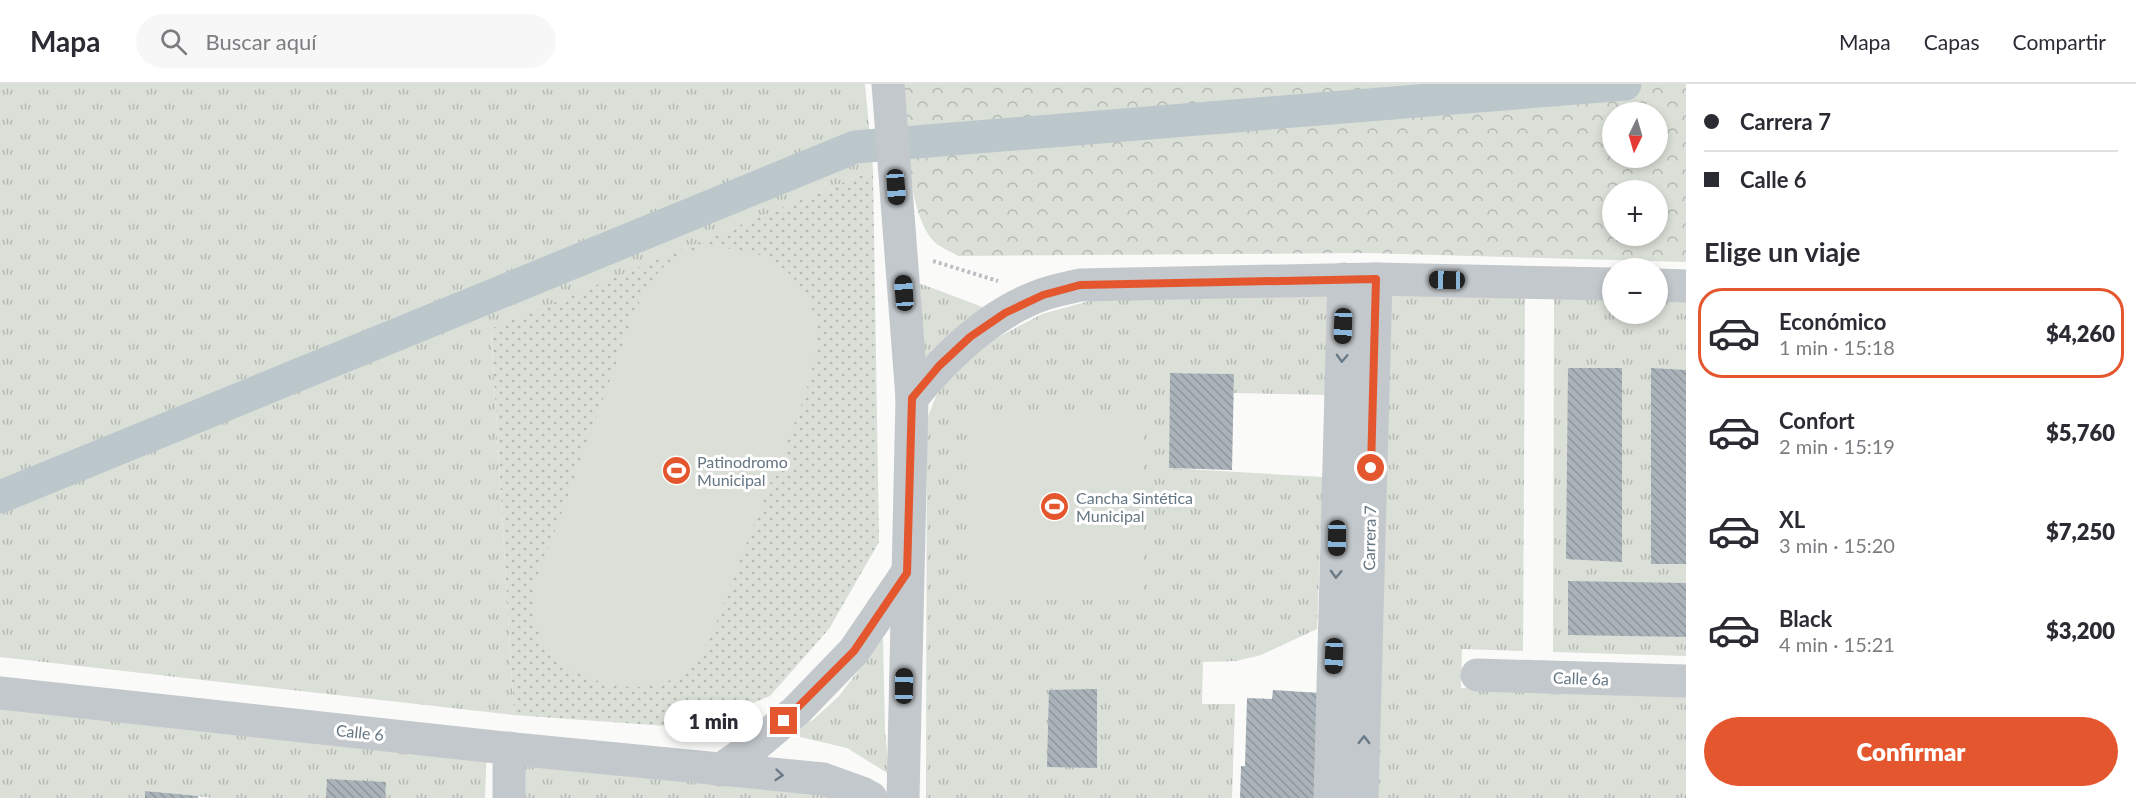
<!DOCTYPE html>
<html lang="es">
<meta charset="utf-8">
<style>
body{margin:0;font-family:Lato,sans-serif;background:#f7f7f7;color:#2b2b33;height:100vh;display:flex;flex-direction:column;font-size:22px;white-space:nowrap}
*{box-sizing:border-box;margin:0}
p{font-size:20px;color:#7c7c81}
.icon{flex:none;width:33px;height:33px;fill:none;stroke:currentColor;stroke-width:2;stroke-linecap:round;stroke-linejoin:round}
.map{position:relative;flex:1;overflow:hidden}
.details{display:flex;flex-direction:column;background:#fff;width:450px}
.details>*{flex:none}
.hud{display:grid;align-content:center;height:132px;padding:0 18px;background:#fff}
.needle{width:39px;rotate:185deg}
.buttons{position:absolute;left:1602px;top:18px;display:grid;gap:12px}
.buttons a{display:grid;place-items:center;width:66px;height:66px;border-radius:50%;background:#fff;box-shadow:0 3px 9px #0003;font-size:30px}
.end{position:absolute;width:27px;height:27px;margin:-14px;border:8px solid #e4572e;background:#fff;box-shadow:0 0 0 3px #fff}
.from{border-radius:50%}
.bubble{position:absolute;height:42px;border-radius:21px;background:#fff;box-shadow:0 3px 9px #0003;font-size:20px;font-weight:800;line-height:42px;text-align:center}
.car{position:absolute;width:18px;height:36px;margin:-18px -9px;border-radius:8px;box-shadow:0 0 4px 2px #0007;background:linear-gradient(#222 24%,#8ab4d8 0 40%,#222 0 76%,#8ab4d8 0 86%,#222 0)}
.hud b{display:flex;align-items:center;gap:21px;height:57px;font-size:22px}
.hud b+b{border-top:2px solid #e1e1e2}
.hud i{width:15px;height:15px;background:#2b2b33}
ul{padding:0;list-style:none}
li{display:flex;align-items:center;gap:18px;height:90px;margin:0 12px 9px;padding:0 6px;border:3px solid transparent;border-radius:24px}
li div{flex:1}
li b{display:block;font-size:22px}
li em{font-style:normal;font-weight:800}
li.current{border-color:#e4572e}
li>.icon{width:54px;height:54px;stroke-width:1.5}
h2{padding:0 18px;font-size:27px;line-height:72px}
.cta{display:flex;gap:12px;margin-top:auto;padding:12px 18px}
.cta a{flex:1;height:69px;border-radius:36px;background:#e4572e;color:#fff;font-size:24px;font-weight:800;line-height:69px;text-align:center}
header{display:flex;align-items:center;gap:36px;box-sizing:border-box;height:84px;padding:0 30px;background:#fff;border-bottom:2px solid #e1e1e2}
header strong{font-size:28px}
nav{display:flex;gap:33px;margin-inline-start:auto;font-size:21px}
.search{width:420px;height:54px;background:#f7f7f7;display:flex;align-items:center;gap:15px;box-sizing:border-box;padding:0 21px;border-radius:33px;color:#7c7c81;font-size:22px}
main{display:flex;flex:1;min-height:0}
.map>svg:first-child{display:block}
.grass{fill:url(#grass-tufts)}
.forest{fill:url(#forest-crowns);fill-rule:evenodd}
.park{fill:url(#park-dots)}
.garden{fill:#dadfd7}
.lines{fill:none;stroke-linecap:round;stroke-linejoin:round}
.canal{stroke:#bbc7cb;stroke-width:33}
.building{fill:url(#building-back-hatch)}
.path{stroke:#bbbfc2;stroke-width:4;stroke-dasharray:3 3;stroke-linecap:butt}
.minor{stroke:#c3c8cc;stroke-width:33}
.oneway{stroke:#6a7a87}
.route{stroke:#e4572e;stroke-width:8}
.labels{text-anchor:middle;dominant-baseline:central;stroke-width:6;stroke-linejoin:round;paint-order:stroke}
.poi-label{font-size:16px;fill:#657683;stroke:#fff;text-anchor:start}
.street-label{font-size:16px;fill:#657683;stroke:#fff}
</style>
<header>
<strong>Mapa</strong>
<div class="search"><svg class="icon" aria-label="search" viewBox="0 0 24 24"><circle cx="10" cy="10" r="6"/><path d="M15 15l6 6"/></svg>Buscar aquí</div>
<nav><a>Mapa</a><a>Capas</a><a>Compartir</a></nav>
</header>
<main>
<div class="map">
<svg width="1686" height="714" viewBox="0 0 1686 714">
<defs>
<pattern id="grass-tufts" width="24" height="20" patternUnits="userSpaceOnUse" patternTransform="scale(1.5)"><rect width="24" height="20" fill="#dadfd7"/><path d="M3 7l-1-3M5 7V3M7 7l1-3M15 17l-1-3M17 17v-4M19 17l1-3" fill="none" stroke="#b4b9b4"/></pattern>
<pattern id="forest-crowns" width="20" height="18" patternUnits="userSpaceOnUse" patternTransform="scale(1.5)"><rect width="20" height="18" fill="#dadfd7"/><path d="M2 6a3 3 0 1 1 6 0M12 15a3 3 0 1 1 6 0" fill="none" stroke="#b4b9b4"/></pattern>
<pattern id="park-dots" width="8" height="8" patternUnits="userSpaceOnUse" patternTransform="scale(1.5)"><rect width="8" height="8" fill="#dadfd7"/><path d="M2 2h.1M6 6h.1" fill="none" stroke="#b4b9b4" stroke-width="1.8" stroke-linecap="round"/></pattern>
<pattern id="building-back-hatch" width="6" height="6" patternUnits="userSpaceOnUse" patternTransform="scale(1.5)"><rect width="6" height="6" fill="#aab3b9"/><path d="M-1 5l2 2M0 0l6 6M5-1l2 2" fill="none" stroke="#8e969c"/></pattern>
</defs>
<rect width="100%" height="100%" fill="#fafaf8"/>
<g class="grass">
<path d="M0,0H865L873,86L491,246L514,631L0,573Z"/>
<path d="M916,198L988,225L921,282Z"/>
<path d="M1384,208L1525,210L1523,567L1462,565L1461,604L1686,611V714H1373Z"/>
<path d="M1333,210L1328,311L1234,309V290L1170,289L1169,384L1323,393L1317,545L1261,571L1236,577L1203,578L1202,620H1235L1232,714H926L927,335L938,307L964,279L993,256L1042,230L1093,216Z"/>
<path d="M1554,212L1612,213V230H1658V214H1686V572L1553,568Z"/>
<path d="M883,554L885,647L889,690L847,664L783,649L813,636L839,612Z"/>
<path d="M0,619L487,664L485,714H213L146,707L145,714H0Z"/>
<path d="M517,676L850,714H517Z"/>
</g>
<path class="forest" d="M904,0H1686V178L1366,169L958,172C952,168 944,165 938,161C905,135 907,40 904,0ZM1612,28H1658V74H1612ZM1612,106H1658V152H1612Z"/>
<path class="park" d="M873,86L879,458L829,545L770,612L693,644L514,631L491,245Z"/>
<g class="garden">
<path d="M713,163C752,166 781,172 803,207C809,217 815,229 816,241C821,286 790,348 774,390C754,440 734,490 716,540C708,557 702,574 687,586C649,617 582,602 551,569C535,551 533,526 534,504L634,230C651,192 668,166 713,163Z"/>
<path d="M967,328L1143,329V516H967Z"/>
</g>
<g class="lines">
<path class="canal" d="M0,413L855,63L1625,0"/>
</g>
<g class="building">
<path d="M1568,284H1622V478L1566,475Z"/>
<path d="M1651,284L1686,286V480H1651Z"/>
<path d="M1170,289L1234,290L1232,386L1169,384Z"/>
<path d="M1568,497L1686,499V553L1568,551Z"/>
<path d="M1097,605V684L1047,683L1049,606Z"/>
<path d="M1273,606L1320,609L1315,714H1240L1241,682H1245L1247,614L1272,615Z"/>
<path d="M327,695L386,698L385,714H326Z"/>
<path d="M145,707L198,712V714H145Z"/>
</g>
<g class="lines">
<path class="path" d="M933,177L998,197"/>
<g class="minor">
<path d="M888,0L912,314L903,714"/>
<path d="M1658,201L1686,202"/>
<path d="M912,314C947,271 990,229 1044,210C1056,206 1068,204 1080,201L1376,195L1612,200"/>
<path d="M1477,591L1686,597"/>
<path d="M0,609L524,666L823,695L862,709L871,714"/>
<path d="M720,686L757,660L797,626L854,567L907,489"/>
<path d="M509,714V664"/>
<path d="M1330,714L1344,195"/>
<path d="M1362,714L1376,195"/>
</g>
</g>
<defs><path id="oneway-chevron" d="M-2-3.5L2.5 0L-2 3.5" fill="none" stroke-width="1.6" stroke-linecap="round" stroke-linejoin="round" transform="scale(1.5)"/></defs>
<g class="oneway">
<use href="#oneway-chevron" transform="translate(1342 274) rotate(92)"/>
<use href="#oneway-chevron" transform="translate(1336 490) rotate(92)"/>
<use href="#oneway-chevron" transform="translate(1364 656) rotate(-89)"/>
<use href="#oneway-chevron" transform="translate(779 691) rotate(5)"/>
</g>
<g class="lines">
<path class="route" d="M784,637L854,567L907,489L912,314L939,282L970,253L1005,229L1043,211L1080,201L1376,195L1371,384"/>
</g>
<defs>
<symbol id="stadium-disc" viewBox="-11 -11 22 22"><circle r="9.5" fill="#e4572e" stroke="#fff"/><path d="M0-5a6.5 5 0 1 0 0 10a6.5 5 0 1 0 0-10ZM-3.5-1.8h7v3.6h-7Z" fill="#fff"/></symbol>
</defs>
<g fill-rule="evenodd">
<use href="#stadium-disc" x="660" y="370" width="33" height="33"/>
<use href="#stadium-disc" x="1038" y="406" width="33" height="33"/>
</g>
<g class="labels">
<g class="poi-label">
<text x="697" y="377">Patinodromo<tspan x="697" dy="18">Municipal</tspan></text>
<text x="1076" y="413">Cancha Sintética<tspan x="1076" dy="18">Municipal</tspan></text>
</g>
<g class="street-label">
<text transform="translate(1369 454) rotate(-89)">Carrera 7</text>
<text transform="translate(1581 594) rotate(2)">Calle 6a</text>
<text transform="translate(360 648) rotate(6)">Calle 6</text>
</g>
</g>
</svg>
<div class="buttons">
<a><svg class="needle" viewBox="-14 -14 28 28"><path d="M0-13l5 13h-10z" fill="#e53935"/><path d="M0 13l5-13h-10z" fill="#7c7c81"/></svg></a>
<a>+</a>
<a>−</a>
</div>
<i class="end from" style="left:1371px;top:384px"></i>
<i class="end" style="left:784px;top:637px"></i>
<div class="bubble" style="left:664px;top:616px;width:99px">1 min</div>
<i class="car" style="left:896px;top:103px;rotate:176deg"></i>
<i class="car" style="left:1447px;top:196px;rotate:271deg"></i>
<i class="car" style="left:904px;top:209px;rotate:356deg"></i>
<i class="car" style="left:1343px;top:242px;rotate:182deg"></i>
<i class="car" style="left:1337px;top:454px;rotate:181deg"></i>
<i class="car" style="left:1334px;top:572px;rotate:182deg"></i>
<i class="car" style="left:904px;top:602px;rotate:1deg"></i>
</div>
<section class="details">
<div class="hud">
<b><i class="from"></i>Carrera 7</b>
<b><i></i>Calle 6</b>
</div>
<h2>Elige un viaje</h2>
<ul>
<li class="current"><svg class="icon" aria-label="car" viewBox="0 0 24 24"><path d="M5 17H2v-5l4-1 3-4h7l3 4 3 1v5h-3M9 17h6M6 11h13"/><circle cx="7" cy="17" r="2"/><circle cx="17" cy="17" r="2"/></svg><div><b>Económico</b><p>1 min · 15:18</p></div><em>$4,260</em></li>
<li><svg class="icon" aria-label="car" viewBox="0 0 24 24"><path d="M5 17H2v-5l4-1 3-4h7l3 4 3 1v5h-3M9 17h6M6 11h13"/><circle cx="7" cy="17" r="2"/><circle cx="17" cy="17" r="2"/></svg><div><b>Confort</b><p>2 min · 15:19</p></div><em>$5,760</em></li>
<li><svg class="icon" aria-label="car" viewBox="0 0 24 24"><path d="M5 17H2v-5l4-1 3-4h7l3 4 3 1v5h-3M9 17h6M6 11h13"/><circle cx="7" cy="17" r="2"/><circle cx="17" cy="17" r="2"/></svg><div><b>XL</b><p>3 min · 15:20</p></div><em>$7,250</em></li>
<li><svg class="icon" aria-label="car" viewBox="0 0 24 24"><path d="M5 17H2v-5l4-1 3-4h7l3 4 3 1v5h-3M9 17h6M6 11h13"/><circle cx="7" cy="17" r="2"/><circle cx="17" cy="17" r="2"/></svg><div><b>Black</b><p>4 min · 15:21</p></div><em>$3,200</em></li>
</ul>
<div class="cta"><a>Confirmar</a></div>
</section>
</main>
